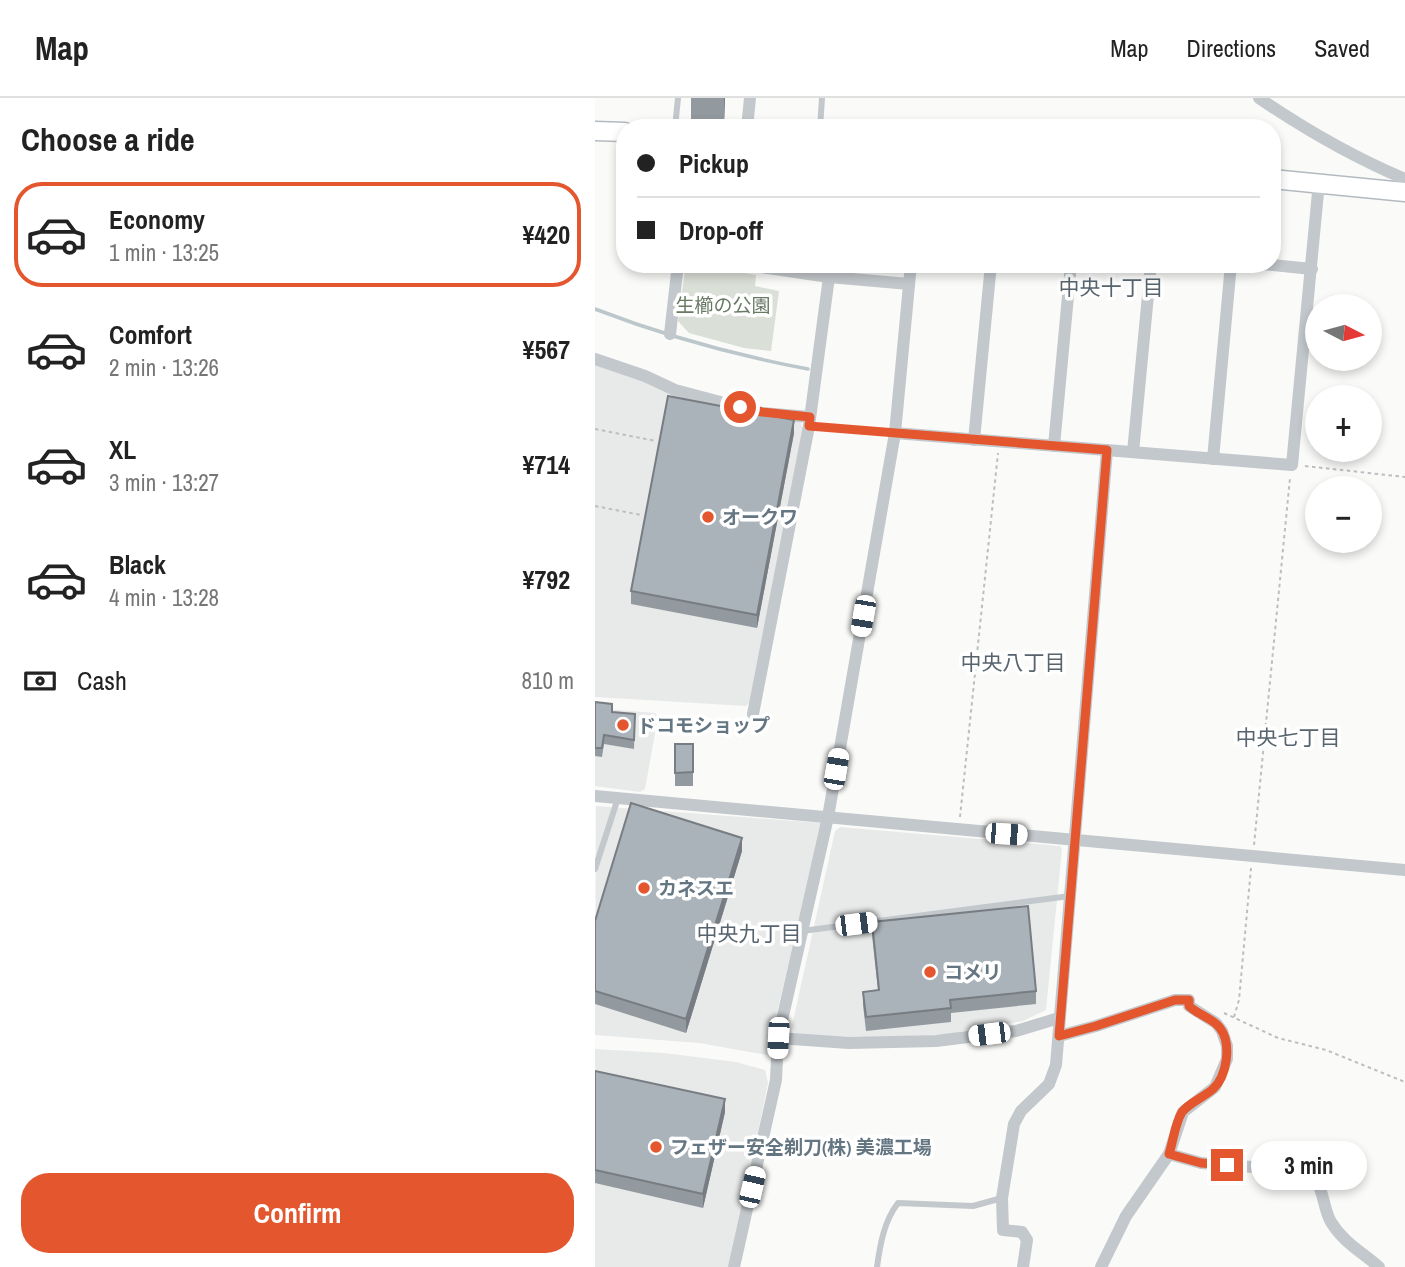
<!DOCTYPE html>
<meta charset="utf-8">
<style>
body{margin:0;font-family:"Archivo Narrow","Noto Sans JP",sans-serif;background:#f6f6f6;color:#222;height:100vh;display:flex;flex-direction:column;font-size:26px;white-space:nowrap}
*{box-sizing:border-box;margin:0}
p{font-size:23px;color:#767676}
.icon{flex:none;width:38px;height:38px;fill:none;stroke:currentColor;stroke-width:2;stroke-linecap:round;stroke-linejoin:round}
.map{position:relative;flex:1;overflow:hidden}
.drawer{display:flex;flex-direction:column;background:#fff;width:595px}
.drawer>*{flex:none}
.guide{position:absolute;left:21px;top:21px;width:665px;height:154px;border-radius:28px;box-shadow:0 4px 10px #0003;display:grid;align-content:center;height:154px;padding:0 21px;background:#fff}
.needle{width:46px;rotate:96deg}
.fabs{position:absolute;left:710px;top:196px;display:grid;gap:14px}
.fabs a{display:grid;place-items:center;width:77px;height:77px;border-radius:50%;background:#fff;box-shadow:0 4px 10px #0003;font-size:35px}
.end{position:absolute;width:32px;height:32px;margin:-16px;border:9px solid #e4572e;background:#fff;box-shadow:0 0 0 4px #fff}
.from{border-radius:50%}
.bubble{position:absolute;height:49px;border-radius:24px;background:#fff;box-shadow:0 4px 10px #0003;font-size:23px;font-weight:700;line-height:49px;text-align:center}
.car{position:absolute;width:21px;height:42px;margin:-21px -10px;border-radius:9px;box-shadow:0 0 5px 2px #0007;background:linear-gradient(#fff 24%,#345 0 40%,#fff 0 76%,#345 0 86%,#fff 0)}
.guide b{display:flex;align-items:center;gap:24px;height:66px;font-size:26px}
.guide b+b{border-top:2px solid #e0e0e0}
.guide i{width:18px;height:18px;background:#222}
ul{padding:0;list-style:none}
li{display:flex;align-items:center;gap:21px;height:105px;margin:0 14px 10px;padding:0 7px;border:4px solid transparent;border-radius:28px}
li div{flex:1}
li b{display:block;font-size:26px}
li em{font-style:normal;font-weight:700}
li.active{border-color:#e4572e}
li>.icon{width:63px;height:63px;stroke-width:1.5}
h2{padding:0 21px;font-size:32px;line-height:84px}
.pay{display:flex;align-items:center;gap:18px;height:77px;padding:0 21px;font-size:26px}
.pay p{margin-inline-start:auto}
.button{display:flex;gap:14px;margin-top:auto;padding:14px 21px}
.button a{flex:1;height:80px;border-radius:28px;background:#e4572e;color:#fff;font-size:28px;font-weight:700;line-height:80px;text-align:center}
header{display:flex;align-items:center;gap:42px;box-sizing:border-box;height:98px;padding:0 35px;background:#fff;border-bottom:2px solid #e0e0e0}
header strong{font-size:33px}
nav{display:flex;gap:38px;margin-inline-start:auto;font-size:24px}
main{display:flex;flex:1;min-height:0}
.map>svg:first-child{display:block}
.built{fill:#e8e9e9}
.green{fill:#dadfd7}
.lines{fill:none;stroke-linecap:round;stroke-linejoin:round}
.stream{stroke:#bbc7cb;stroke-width:3.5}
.secondary-casing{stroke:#b3babf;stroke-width:21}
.path{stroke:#bbbfc2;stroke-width:2;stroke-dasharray:3.5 3.5;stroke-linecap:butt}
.lane{stroke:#c3c8cc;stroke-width:6}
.street{stroke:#c3c8cc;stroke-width:12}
.secondary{stroke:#fff;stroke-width:18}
.wall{fill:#929a9f}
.shaded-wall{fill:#777d82}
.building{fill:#aab3b9;stroke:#777d82;stroke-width:2}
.route{stroke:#e4572e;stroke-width:9}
.poi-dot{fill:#e4572e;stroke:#fff;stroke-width:2.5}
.labels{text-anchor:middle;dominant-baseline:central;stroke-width:7;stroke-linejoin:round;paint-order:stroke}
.park-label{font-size:19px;fill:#687a64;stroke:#fff}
.poi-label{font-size:19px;font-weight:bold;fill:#657683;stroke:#fff;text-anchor:start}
.neighbourhood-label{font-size:21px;fill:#57646e;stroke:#fff}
</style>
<header>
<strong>Map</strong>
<nav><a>Map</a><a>Directions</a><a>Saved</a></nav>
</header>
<main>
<section class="drawer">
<h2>Choose a ride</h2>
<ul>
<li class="active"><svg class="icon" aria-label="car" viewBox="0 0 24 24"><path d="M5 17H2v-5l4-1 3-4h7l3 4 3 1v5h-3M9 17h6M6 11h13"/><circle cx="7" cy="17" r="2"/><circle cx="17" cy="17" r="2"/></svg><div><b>Economy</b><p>1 min · 13:25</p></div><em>¥420</em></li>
<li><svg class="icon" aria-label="car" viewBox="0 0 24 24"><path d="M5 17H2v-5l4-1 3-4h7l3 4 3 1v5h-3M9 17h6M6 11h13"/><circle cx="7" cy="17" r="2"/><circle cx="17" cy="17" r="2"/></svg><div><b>Comfort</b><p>2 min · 13:26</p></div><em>¥567</em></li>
<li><svg class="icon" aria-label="car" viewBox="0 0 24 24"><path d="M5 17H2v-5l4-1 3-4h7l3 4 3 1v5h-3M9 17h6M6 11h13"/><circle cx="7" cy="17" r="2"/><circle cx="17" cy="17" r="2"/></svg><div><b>XL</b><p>3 min · 13:27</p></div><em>¥714</em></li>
<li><svg class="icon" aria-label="car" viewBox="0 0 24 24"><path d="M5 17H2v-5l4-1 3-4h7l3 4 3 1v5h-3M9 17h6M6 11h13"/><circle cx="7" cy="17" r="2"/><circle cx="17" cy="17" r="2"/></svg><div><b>Black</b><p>4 min · 13:28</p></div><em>¥792</em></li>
</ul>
<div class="pay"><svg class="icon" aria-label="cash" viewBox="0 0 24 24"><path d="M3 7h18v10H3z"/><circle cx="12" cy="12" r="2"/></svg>Cash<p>810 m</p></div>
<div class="button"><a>Confirm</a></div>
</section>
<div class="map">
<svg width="810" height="1169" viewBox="0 0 810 1169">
<rect width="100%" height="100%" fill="#fafaf8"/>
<g class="built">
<path d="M0,266L205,324L208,331L154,605L151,608L0,599Z"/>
<path d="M0,610L60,615L63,619L50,691L45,694L0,688Z"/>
<path d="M1,708L227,725L172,957L104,945L0,937Z"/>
<path d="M245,729L465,748L467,751L451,912L428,923L353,936L248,941L201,936L197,928L240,733Z"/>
<path d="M0,951L69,955L141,964L170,972L173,985L135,1169H0Z"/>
</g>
<path class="green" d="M98,166L161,177L160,188L184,193L176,253L149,250L94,235L83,223L90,172Z"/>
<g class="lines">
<path class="stream" d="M0,211C70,238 139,257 213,271"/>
<defs>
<g id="secondary">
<path d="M0,33L30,34"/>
<path d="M677,81L810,94"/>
</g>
</defs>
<use href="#secondary" class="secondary-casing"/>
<g class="path">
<path d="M0,331L61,343"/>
<path d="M710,368L810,379"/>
<path d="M0,408L46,417"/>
<path d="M365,719L403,355"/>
<path d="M659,747L695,380"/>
<path d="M629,915L683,940L731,952L810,984"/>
<path d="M639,919L644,902L656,770"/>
</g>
<g class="lane">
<path d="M80,30L83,0"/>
<path d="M225,30L227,0"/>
<path d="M215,328L300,335"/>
<path d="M0,771L23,700"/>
<path d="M207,833L475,798"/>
<path d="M282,1169C285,1147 289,1123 303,1105L378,1108L407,1100"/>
</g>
<g class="street">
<path d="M664,0C711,32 758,59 810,81"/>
<path d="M152,30L155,0"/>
<path d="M145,166L234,179L314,186"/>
<path d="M316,166L300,335L233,719L183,940L254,945L341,943L421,933L464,920"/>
<path d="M667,166L717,171"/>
<path d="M75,236L83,166"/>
<path d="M0,261L50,278L80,292L167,315L215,319"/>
<path d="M300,335L697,367L724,84"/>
<path d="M379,342L396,166"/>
<path d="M459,348L476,166"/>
<path d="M538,354L556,166"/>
<path d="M618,361L636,166"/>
<path d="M158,616L214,328L234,179"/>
<path d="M0,698L810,772"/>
<path d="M464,938L501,928L580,902H594V908L621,925L627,933L632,948V961L620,989L588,1014L574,1056L531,1118L506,1169"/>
<path d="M574,1056L606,1065L710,1073C730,1082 726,1107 736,1124C748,1144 767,1154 784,1169"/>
<path d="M139,1169L181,982L183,940"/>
<path d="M428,1169L432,1142L427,1134L408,1132L407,1100L419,1026L426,1013L454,986L461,967L512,352"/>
</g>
<use href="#secondary" class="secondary"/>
</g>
<g class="wall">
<path d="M96,0H130L129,26L96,23Z"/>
<path d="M199,335L162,530L36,506V493Z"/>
<path d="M0,604L17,614L40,616L39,651L9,646L7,659L0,658Z"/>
<rect x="80" y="646" width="18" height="42"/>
<path d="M147,753L91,935L0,906V823Z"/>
<path d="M277,824L441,893V906L356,915V924L271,933L268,907V894L283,892L277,837Z"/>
<path d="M0,973L130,1014L108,1110L0,1085Z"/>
</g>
<g class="shaded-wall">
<path d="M129,0H130L129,26Z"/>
<path d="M199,322V335L162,530V517Z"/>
<path d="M147,740V753L91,935V921Z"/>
<path d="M130,1001V1014L108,1110V1096Z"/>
</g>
<g class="building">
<path d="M73,298L199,322L162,517L36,493Z"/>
<path d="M0,604L17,606V614L40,616L39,642L9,637L7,650H0Z"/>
<path d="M80,646H98V674L80,675Z"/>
<path d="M36,705L147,740L91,921L0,893V823Z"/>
<path d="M433,808L441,893L355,902L356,910L271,919L268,894L284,892L277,824Z"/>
<path d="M0,973L130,1001L108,1096L0,1072Z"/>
</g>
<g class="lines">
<path class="route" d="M145,309L167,314L215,319L214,328L512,352L464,938L501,928L580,902H594V908C603,917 618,920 625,930C637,946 632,978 618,991C609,999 594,1005 587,1014C580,1025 578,1044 574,1056L606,1065L632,1067"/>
</g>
<g class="poi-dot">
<circle cx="113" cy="419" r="7"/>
<circle cx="28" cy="627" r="7"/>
<circle cx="49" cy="790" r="7"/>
<circle cx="335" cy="874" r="7"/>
<circle cx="61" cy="1049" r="7"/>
</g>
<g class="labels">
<g class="park-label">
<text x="128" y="207">生櫛の公園</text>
</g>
<g class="poi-label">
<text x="127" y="419">オークワ</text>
<text x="42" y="627">ドコモショップ</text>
<text x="63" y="790">カネスエ</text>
<text x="349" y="874">コメリ</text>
<text x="75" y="1049">フェザー安全剃刀(株) 美濃工場</text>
</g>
<g class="neighbourhood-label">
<text x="516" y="189">中央十丁目</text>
<text x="418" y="564">中央八丁目</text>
<text x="693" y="639">中央七丁目</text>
<text x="154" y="835">中央九丁目</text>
</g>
</g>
</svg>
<div class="fabs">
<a><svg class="needle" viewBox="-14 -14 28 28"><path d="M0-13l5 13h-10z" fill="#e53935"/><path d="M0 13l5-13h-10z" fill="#767676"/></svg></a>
<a>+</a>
<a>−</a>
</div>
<i class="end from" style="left:145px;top:309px"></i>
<i class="end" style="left:632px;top:1067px"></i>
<div class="bubble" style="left:656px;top:1043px;width:116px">3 min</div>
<i class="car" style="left:268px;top:518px;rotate:190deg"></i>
<i class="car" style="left:241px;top:671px;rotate:10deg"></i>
<i class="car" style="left:411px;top:736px;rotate:94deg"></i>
<i class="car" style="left:261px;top:826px;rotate:83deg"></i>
<i class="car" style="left:394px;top:936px;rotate:263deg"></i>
<i class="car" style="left:183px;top:940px;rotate:183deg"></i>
<i class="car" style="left:157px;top:1089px;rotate:13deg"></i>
<div class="guide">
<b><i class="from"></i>Pickup</b>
<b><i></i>Drop-off</b>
</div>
</div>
</main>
